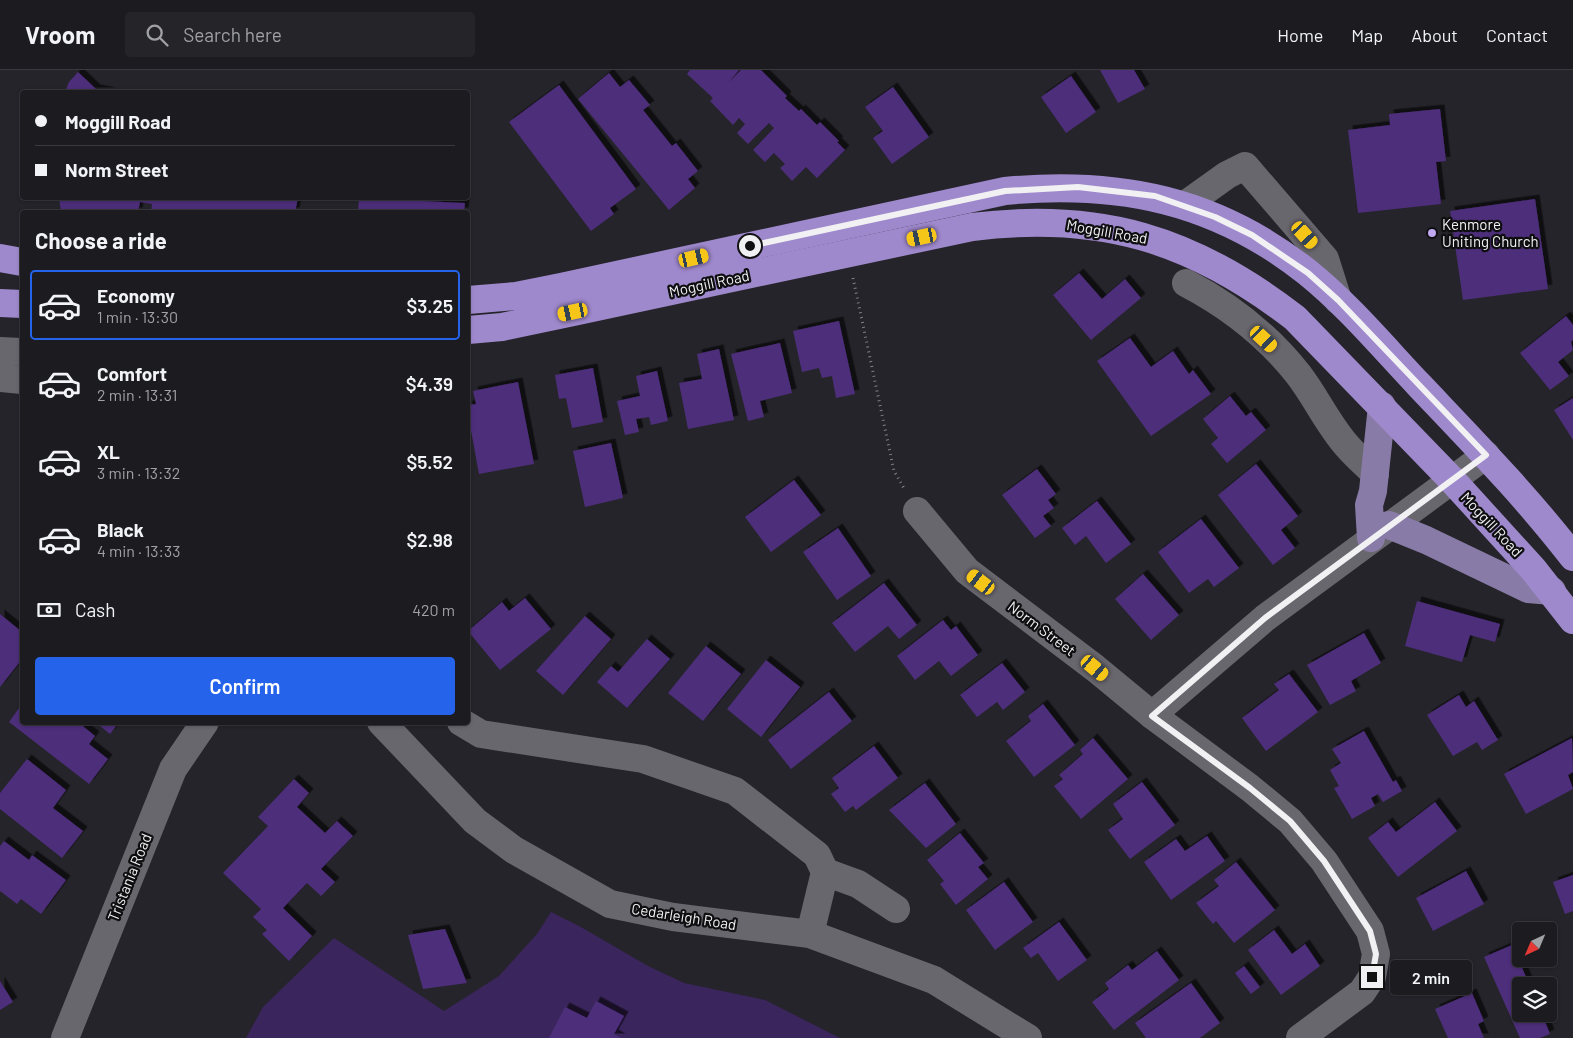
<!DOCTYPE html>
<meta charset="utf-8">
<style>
body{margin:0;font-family:Barlow,sans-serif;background:#252429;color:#f1f3f6;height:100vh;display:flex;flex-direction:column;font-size:19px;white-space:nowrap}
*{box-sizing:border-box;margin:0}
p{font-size:16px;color:#a0a1a5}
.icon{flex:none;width:28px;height:28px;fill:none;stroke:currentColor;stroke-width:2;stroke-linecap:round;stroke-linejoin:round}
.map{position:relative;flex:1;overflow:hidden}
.details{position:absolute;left:20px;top:140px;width:450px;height:515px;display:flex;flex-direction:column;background:#1c1b20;border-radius:5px;box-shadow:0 1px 4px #0004,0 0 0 1px #3a393e}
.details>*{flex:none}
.hud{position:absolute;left:20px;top:20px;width:450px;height:110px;border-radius:5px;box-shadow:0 1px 4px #0004,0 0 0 1px #3a393e;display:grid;align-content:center;height:110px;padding:0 15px;background:#1c1b20}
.needle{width:32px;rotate:224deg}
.fabs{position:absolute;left:1512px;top:852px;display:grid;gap:10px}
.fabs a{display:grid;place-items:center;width:45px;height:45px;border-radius:5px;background:#1c1b20;box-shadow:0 1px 4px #0004,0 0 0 1px #3a393e;font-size:25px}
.end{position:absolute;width:22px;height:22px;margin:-11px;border:6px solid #f1f0f3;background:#111;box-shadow:0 0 0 2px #111}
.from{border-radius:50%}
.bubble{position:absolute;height:35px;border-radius:5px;background:#1c1b20;box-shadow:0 1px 4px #0004,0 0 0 1px #3a393e;font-size:16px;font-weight:600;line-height:35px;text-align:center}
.car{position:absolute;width:15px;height:30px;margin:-15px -8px;border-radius:6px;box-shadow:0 0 4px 1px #0007;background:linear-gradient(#f5c518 24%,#345 0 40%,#f5c518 0 76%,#345 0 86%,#f5c518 0)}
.hud b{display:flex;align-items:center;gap:18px;height:48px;font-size:19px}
.hud b+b{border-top:1px solid #3a393e}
.hud i{width:12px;height:12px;background:#f1f3f6}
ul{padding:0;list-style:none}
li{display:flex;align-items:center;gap:15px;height:70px;margin:0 10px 8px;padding:0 5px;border:2px solid transparent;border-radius:5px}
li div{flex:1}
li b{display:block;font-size:19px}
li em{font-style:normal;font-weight:600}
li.active{border-color:#2563eb}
li>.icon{width:45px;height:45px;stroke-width:1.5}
h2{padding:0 15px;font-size:22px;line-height:60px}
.pay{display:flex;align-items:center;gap:12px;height:55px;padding:0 15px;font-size:19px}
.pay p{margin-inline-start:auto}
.primary-button{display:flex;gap:10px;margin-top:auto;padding:10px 15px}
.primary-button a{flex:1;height:58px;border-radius:5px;background:#2563eb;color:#fff;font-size:20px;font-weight:600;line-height:58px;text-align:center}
header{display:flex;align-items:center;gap:30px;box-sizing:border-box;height:70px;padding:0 25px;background:#1c1b20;border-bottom:1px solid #3a393e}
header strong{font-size:24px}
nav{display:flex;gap:28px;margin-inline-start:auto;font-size:18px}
.search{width:350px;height:45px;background:#252429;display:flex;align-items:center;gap:12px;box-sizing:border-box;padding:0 18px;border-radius:5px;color:#a0a1a5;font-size:19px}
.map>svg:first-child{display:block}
.green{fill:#3b255d}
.building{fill:#4d2e7a;filter:url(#shadow)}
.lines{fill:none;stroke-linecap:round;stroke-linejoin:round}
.path{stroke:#828185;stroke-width:3;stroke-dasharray:1 4;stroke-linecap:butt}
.minor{stroke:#69676e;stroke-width:28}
.major{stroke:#897ba7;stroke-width:28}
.highway{stroke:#9f89cd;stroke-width:28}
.route{stroke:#f1f0f3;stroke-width:6}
.poi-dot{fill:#c0a8f3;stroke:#0e0e10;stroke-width:2}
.labels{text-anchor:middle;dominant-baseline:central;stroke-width:4.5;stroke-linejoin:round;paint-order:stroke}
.poi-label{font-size:15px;fill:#f1f0f3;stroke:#0e0e10;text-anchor:start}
.street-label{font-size:15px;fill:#f1f0f3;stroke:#0e0e10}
</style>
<header>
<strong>Vroom</strong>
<div class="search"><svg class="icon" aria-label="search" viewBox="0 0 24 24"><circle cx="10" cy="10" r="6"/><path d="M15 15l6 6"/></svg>Search here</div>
<nav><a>Home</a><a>Map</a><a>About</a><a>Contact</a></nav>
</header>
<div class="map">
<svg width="1573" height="968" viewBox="0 0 1573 968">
<defs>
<filter id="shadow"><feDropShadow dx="4.5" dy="-4.5" stdDeviation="0" flood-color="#0009"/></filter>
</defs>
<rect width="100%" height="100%" fill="#25242a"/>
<path class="green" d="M551,842L579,856L648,896L684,913L765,930L840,968H246L263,937L334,868L444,941L499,906L537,864Z"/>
<g class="building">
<path d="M690,0H739L729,12L741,0H761L787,26L785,28L799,41L801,39L817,55L820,52L839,71L837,72L845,80L817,108L806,97L792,111L780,98L785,94L774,83L765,92L753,80L774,58L769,53L748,74L737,63L745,54L739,48L733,55L710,31L713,28L687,4Z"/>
<path d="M1100,0H1134L1145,19L1118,33Z"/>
<path d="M78,2L96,19L112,22H65L69,12Z"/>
<path d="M609,3L620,17L629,10L650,35L643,40L672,76L676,73L698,101L688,109L695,118L669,140L578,29Z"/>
<path d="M1071,6L1096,42L1066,63L1041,27Z"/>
<path d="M559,15L636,119L610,138L614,144L591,161L509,52Z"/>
<path d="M893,17L929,67L892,94L873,68L883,61L865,37Z"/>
<path d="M1440,39L1446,91L1436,92L1441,134L1358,143L1348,60L1390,55L1389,44Z"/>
<path d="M59,128H298L295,142H151L152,134L140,132L138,142H61Z"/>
<path d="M359,128L465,133L464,142H358Z"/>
<path d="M1535,129L1548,219L1463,230L1450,141Z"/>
<path d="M1079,203L1102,229L1125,209L1141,228L1091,270L1053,225Z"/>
<path d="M1566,246L1573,255V270L1571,272L1573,280L1558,292L1569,306L1550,320L1520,283Z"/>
<path d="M839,251L855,324L836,328L832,306L822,308L819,298L802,302L793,261Z"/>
<path d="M1130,268L1151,297L1173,281L1189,304L1193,300L1211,324L1151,366L1097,291Z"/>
<path d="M780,273L792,323L760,331L764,347L748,351L731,284Z"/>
<path d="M719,279L734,350L688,359L679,313L702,309L697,284Z"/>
<path d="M593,298L603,352L572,358L566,328L559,329L555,305Z"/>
<path d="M657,301L668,351L651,355L649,347L636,349L639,362L625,365L617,331L640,326L636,306Z"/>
<path d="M518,312L534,394L479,404L468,344V335L476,334L473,321Z"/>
<path d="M1230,326L1246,346L1251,342L1266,360L1227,393L1211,374L1218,368L1203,349Z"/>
<path d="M1573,328V370L1554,340Z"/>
<path d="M611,373L623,428L585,437L573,381Z"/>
<path d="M1256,394L1298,446L1281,460L1295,478L1273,495L1218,425Z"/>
<path d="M1037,399L1056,424L1048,430L1054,438L1043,446L1051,456L1035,468L1002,425Z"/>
<path d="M794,410L821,445L771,482L745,447Z"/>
<path d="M1097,431L1131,474L1106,493L1086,466L1075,475L1062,458Z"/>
<path d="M1201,449L1239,498L1214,517L1208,509L1189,523L1158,482Z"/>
<path d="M838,458L871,506L837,530L803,482Z"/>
<path d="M1143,504L1179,545L1151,570L1115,529Z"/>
<path d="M884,513L917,555L899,569L888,556L855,582L832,553Z"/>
<path d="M525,528L551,559L500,600L468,561L502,532L509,541Z"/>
<path d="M1417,531L1500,554L1495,572L1470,565L1462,592L1405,576Z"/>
<path d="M0,544L22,562V589L0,617Z"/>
<path d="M585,546L611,569L563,625L536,601Z"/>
<path d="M943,550L951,560L956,556L978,585L951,606L939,591L915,610L897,586Z"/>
<path d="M1364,563L1381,593L1351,611L1356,621L1330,635L1307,595Z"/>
<path d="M647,569L670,589L627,638L597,612L611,596L618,602Z"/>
<path d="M706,576L741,604L703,651L668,623Z"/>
<path d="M766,590L800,617L761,667L727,639Z"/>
<path d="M1002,593L1025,622L1003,640L997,632L977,647L960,625Z"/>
<path d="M1289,604L1318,642L1266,681L1242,648L1279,620L1274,614Z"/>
<path d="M829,622L852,651L791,699L768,670Z"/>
<path d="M1459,625L1466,637L1474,631L1498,670L1482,680L1477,672L1453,686L1427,645Z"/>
<path d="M22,634V652H78L95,666L89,674L108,689L89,714L9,652Z"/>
<path d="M1043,634L1075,675L1034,707L1006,671L1031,651L1028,646Z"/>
<path d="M95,652H119L110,664Z"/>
<path d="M1364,661L1393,712L1396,710L1402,721L1383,732L1378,724L1371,728L1375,736L1352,749L1334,718L1339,716L1330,700L1341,693L1332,679Z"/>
<path d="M1093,668L1128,709L1081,749L1054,716L1063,709L1059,705L1083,684L1080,680Z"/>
<path d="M1572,668L1573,702L1568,705L1573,719L1526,744L1504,704Z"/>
<path d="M874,676L898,708L856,740L853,736L845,742L831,724L839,718L832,708Z"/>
<path d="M27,689L66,720L53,738L83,761L62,788L0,739V723Z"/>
<path d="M294,709L309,723L297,737L325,763L337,751L353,766L321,799L335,812L321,826L307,813L283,838L312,866L289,891L262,864L267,860L253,847L261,839L223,803L268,756L258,747Z"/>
<path d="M1142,712L1175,755L1130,789L1108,760L1123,749L1113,734Z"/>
<path d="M925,713L956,754L926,778L889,740Z"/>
<path d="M1435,732L1457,761L1398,807L1368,768L1388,752L1396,762Z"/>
<path d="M960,763L984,793L978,797L988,809L956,835L940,814L944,811L927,790Z"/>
<path d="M1207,766L1225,791L1171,830L1144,792L1176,769L1185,781Z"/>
<path d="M4,771L29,790L32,785L66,810L41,844L21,829L17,834L0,821V776Z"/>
<path d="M1236,792L1275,840L1234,873L1216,851L1213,854L1196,833L1219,816L1214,810Z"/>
<path d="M1466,801L1484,834L1433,861L1416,828Z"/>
<path d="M1573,805V841L1565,844L1553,812Z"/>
<path d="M1004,812L1033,852L995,880L966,840Z"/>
<path d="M1059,852L1087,890L1058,911L1038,883L1031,888L1023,878Z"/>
<path d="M445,859L467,913L423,919L408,865Z"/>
<path d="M1274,860L1292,884L1305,874L1320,896L1281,925L1248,880Z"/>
<path d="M1512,875L1530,916H1521V944H1542L1550,964L1540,968H1520L1484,887Z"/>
<path d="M1157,881L1179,910L1114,960L1092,932L1109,919L1105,913L1128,895L1132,900Z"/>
<path d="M1244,896L1260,917L1251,924L1235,903Z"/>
<path d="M0,911L13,932L0,940Z"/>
<path d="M1191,913L1220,953L1200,968H1146L1135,953Z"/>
<path d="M1472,923L1484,951L1478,954L1484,968H1448L1435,939Z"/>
<path d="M596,931L624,946L614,964L621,968H549L565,937L587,948Z"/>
</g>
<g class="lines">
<path class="path" d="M853,208L894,401L905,420"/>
<g class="minor">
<path d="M1185,135L1227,105L1245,96L1325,189L1338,230"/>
<path d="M1186,213C1228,235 1268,266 1298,304C1316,327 1328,355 1348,377C1356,386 1366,395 1375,404"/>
<path d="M0,281L22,282"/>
<path d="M0,308L22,310"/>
<path d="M917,441L967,501L1095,598L1152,645L1250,718L1290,751L1324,791L1370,861L1376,884L1372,907L1362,922L1300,968"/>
<path d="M1152,645L1265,548L1486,385"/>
<path d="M381,652L475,751L514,780L610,834L673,847L810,864L934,910L1028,968"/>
<path d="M461,652L481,664L643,689L735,721L817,785L825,802L810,864"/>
<path d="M825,802L858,814L896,839"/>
<path d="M65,968L173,699L205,652"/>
</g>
<g class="major">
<path d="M1389,455L1426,470L1528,519L1552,521"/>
<path d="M1371,468L1369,435L1373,421L1382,336"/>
</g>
<g class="highway">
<path d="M0,188L22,192"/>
<path d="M468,230L516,226L561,217L1005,121C1119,110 1216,130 1307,202C1348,235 1383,277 1419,315C1472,371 1526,426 1573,487"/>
<path d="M0,233L22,234"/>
<path d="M468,260L502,257L573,242L972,157C1100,141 1193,169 1295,248L1452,410L1533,499L1573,550"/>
</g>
</g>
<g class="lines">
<path class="route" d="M750,176L1005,121L1078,117L1155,126L1215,147L1252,165L1308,203L1338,230L1486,385L1265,548L1152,646L1250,718L1290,751L1324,791L1370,861L1376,884L1372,907"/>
</g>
<circle class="poi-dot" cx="1432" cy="163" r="5"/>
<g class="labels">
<g class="poi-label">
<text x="1442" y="154">Kenmore<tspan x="1442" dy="17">Uniting Church</tspan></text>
</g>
<g class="street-label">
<text transform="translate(1107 161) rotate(10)">Moggill Road</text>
<text transform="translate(709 213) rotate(-12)">Moggill Road</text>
<text transform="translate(1492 454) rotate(47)">Moggill Road</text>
<text transform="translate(1042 558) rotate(37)">Norm Street</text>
<text transform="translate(129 807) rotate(-68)">Tristania Road</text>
<text transform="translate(684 846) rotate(9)">Cedarleigh Road</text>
</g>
</g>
</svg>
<div class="fabs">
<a><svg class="needle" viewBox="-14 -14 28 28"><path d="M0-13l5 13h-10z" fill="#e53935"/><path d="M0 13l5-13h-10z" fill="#a0a1a5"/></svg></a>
<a><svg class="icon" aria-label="layers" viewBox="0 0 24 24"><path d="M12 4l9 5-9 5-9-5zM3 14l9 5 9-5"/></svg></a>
</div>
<i class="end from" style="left:750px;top:176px"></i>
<i class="end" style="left:1372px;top:907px"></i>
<div class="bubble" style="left:1390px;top:890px;width:82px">2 min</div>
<i class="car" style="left:1305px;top:165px;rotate:138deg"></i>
<i class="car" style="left:922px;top:167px;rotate:258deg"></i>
<i class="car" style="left:694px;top:188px;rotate:77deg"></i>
<i class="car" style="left:573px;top:242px;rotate:258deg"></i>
<i class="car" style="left:1264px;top:269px;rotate:133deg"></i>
<i class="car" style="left:981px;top:512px;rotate:307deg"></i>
<i class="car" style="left:1095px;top:598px;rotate:130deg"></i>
<div class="hud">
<b><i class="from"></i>Moggill Road</b>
<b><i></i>Norm Street</b>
</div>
<section class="details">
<h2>Choose a ride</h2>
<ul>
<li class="active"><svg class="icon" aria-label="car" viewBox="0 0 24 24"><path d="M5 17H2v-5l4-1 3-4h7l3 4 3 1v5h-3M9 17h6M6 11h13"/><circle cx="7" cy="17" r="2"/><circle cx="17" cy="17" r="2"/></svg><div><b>Economy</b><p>1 min · 13:30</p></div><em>$3.25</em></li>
<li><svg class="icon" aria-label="car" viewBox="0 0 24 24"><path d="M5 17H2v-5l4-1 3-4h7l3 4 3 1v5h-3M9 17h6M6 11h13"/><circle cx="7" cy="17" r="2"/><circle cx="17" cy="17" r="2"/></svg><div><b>Comfort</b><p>2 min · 13:31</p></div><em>$4.39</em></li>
<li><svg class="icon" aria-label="car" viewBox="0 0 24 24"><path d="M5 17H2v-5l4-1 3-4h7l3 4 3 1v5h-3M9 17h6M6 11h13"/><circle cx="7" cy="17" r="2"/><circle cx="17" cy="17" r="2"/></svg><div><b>XL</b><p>3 min · 13:32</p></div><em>$5.52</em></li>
<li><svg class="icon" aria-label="car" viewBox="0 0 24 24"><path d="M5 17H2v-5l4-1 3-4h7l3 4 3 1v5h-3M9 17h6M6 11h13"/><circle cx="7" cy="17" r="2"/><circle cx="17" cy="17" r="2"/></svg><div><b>Black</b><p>4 min · 13:33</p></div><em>$2.98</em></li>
</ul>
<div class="pay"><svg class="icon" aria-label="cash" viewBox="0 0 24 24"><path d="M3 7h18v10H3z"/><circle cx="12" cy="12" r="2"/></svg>Cash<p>420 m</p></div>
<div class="primary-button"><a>Confirm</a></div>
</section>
</div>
